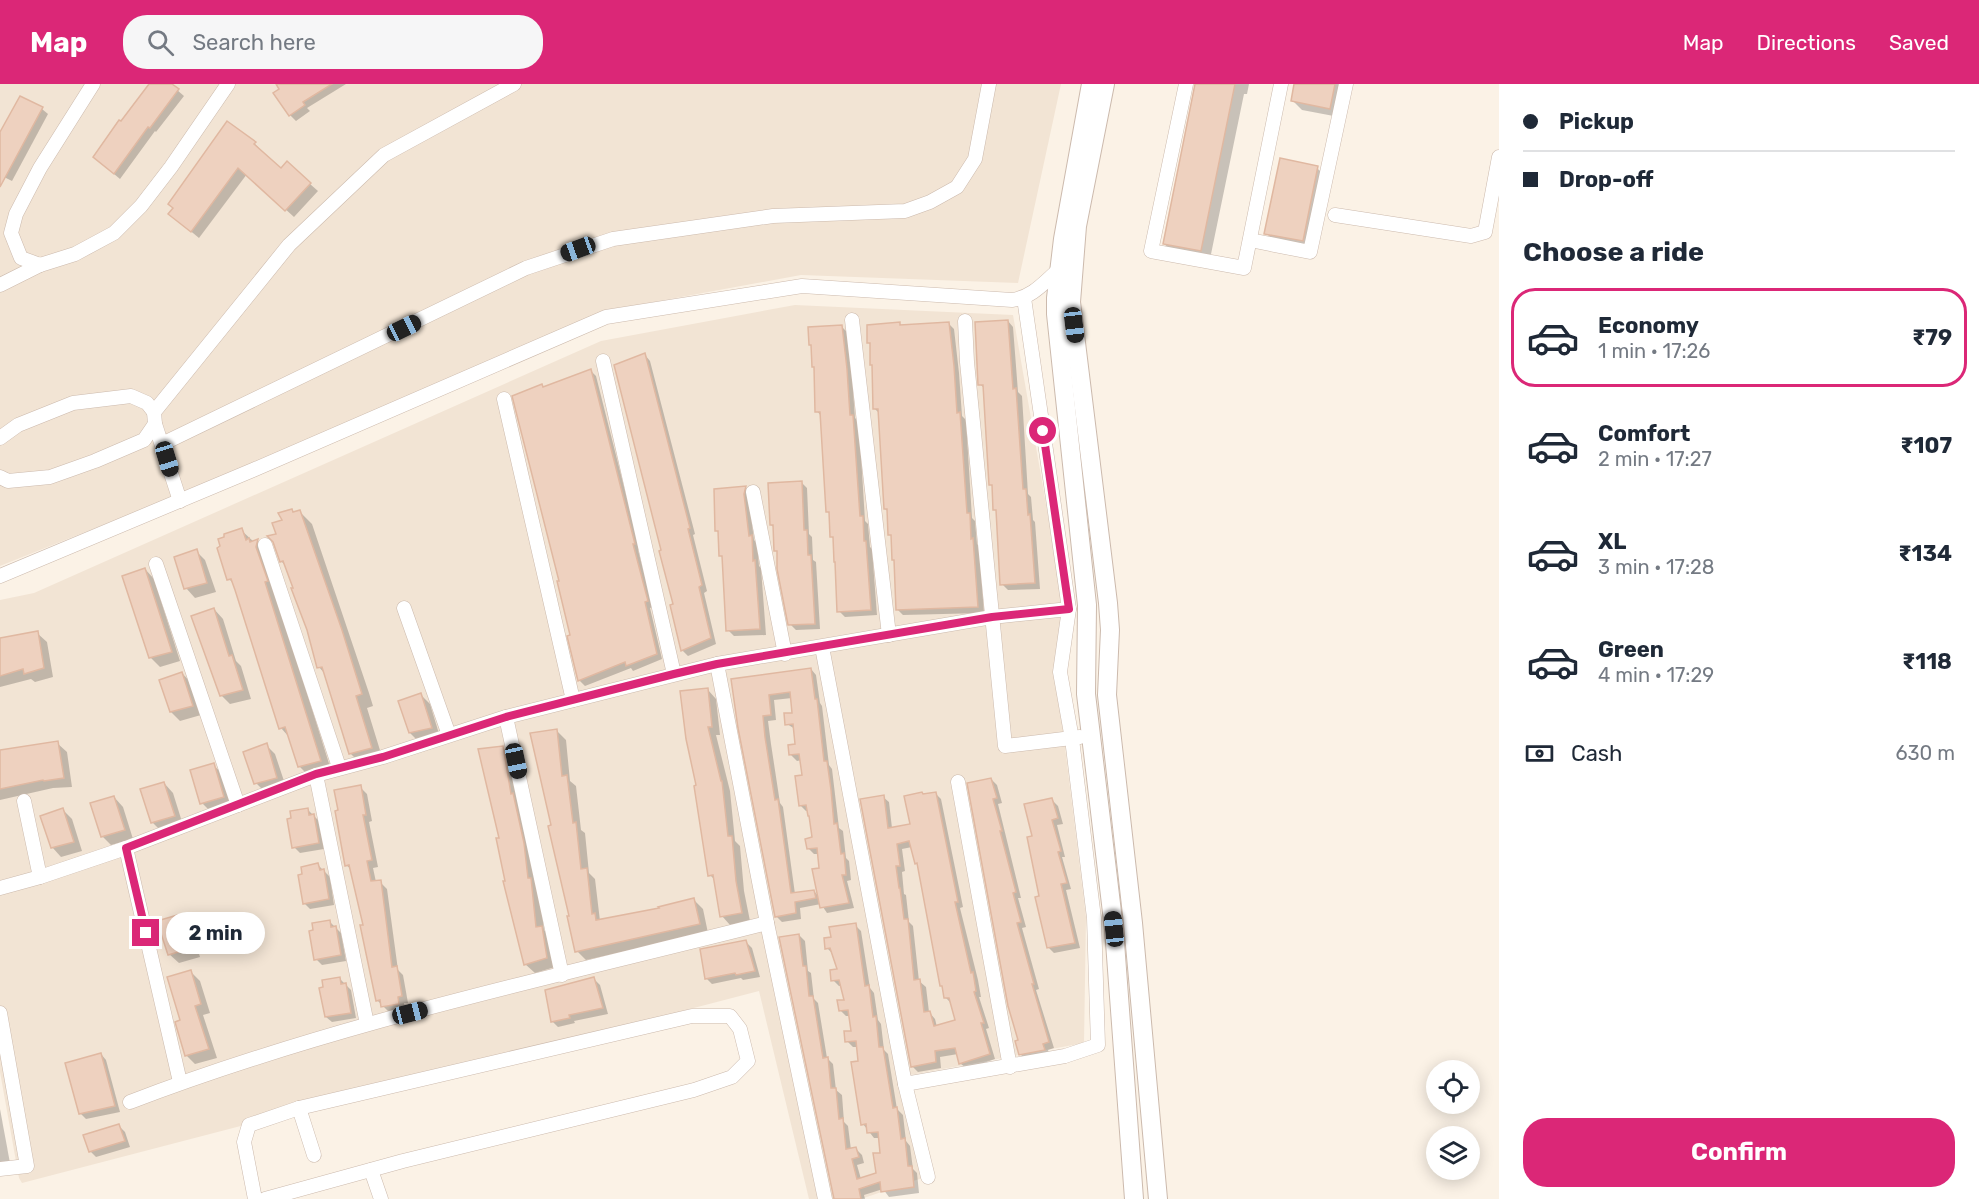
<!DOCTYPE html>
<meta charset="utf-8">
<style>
body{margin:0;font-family:Rubik,sans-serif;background:#f6f6f7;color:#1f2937;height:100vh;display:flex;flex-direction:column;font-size:22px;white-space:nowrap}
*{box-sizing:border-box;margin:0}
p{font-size:20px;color:#747a83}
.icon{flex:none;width:33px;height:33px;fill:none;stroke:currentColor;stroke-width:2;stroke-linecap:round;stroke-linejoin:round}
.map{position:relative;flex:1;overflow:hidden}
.details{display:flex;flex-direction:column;background:#fff;width:480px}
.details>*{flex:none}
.guide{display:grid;align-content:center;height:132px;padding:0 24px;background:#fff}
.tools{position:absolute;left:1426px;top:976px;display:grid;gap:12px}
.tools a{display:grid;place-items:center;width:54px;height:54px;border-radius:50%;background:#fff;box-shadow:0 3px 15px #0003;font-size:30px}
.end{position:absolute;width:27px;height:27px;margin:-14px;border:8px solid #db2777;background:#fff;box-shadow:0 0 0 3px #fff}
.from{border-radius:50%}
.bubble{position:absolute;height:42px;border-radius:21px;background:#fff;box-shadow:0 3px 15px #0003;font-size:20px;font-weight:700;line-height:42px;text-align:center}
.car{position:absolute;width:18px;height:36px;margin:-18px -9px;border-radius:8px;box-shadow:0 0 4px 2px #0007;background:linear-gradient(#222 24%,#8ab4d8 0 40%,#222 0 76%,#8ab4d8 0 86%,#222 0)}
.guide b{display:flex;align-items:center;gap:21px;height:57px;font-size:22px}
.guide b+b{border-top:2px solid #e0e1e3}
.guide i{width:15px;height:15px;background:#1f2937}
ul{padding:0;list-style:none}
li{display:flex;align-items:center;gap:18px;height:99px;margin:0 12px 9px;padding:0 12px;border:3px solid transparent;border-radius:24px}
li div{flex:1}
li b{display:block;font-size:22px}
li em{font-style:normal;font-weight:700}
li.active{border-color:#db2777}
li>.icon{width:54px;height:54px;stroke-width:1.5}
h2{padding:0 24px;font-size:27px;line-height:72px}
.pay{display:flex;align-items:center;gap:15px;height:66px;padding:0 24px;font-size:22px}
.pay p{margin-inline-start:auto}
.button{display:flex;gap:12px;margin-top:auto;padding:12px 24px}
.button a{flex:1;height:69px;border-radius:24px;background:#db2777;color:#fff;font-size:24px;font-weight:700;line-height:69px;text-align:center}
header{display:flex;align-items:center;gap:36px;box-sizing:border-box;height:84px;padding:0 30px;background:#db2777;color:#fff}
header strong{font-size:28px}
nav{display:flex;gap:33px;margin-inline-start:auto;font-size:21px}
.search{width:420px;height:54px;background:#f6f6f7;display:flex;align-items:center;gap:15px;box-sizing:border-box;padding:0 21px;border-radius:24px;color:#747a83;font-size:22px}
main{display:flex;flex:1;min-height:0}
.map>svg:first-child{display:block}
.residential{fill:#f2e4d4}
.shadow{fill:#0003;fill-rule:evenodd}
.building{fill:#eed1bf;stroke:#e0b8a1;stroke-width:1.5;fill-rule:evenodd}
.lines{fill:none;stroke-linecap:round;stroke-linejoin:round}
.minor-casing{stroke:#ccbaad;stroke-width:15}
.tertiary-casing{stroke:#ccbaad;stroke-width:20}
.minor{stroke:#fff;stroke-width:14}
.tertiary{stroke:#fff;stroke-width:18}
.route{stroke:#db2777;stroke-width:8}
</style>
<header>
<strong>Map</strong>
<div class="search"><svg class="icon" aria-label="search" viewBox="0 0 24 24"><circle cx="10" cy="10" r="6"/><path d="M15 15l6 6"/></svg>Search here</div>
<nav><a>Map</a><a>Directions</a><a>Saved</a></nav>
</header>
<main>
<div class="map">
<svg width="1499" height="1115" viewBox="0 0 1499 1115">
<rect width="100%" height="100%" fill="#fbf2e6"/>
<g class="residential">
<path d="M0,0H1061L1018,199L801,191L605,227L213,397L0,482Z"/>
<path d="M795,221L1013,231L1065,529L1056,590L1086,833L1084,959L910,991L931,1091L861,1115H809L759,907L22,1099L19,1094L0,988V516L34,509L601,257Z"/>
</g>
<g class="shadow">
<path d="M150,0H170L184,12L156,48L155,47L120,95L101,79L122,39Z"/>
<path d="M278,0H346L307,24L310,27L296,37L290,31Z"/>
<path d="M1200,0H1249L1247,10H1244L1210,175L1174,169L1164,160Z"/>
<path d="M1296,0H1345L1339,33L1302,26L1293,17Z"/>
<path d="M42,25L48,30L12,97L0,91V52Z"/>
<path d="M227,39L255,60L262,67L261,68L281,86L310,100L318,107L294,133L247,90L199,154L170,130Z"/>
<path d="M1317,84L1326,93L1312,166L1275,158L1266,149Z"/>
<path d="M1008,237L1013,243L1018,308L1022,312L1028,410L1031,413L1033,436L1035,438L1040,505L1008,506L1002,500L998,428L995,425L994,404L990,400L985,305L980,300Z"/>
<path d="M948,239L954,245L959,289L962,332L966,336L972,434L975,437L977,460L979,462L984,529L903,531L897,525L893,453L890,450L889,428L885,425L880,330L875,325L871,261L869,259L899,240L902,243Z"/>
<path d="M841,242L847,248L852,292L855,334L859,338L865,437L868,440L870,463L872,465L877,531L845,533L839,527L834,455L831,452V431L827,427L821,332L817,327L815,285L814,283L813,263L810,261Z"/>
<path d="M645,271L650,277L695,450L693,451L707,507L704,509L716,560L688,572L682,566L675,521Z"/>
<path d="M590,286L596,292L640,466H638L653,523L650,524L662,575L633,587L631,584L585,602L579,596L561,497L542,302L544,304Z"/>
<path d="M801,398L807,404L809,450L812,453L813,476L816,478L820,545L796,546L790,540L779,469L776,466L775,444L771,441Z"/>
<path d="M746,404L751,409L749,416L754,456L757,459L759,482L761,484L766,551L734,552L728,546L724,474L721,472L720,450L716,446L715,406Z"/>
<path d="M291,426L295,429L300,428L312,440L369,609L373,622L367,624L383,676L362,681L350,669L325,590L319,583L295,504L287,483L281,477L278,451Z"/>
<path d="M241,446L254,458L258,457L269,469L276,510L332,689L312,695L300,683L289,653L281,644L234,500L229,495Z"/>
<path d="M196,467L205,476L216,508L195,514L186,504Z"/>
<path d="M145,485L154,495L180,577L160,583L150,573Z"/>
<path d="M214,525L223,535L236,577L241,582L251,615L230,620L221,611Z"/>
<path d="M37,549L47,558L53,593L35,598L31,595L0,603V556Z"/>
<path d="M811,585L816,591L820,619L822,622L829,681L832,685L839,744L843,747L846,774L849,777L851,796L847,797L854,824L827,829L821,820L800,824L801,835L782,838L776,832L733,596ZM792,614L794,630L787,640L795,645L797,661L791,671L797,677L802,676L803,692L800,721L806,727H808L814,755L808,764L814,770H819L821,785L819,813L814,807L795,810L783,723L780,719L771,660L768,637L776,636L774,616Z"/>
<path d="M182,589L191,599L201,631L180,637L171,628Z"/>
<path d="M708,606L716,615L720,651H716L730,707L735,757L740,762L744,807L750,837L730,841L722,832L715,796L710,791L698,702Z"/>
<path d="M421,611L430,620L440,653L419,658L410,649Z"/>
<path d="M557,647L566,656L570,697L576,702L581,746L585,749L589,789L595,795L600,837L660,826L694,816L703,825L708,849L586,876L577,867Z"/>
<path d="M57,659L67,668L72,703L53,704L0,716V667Z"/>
<path d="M266,661L275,670L286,703L265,708L256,699Z"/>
<path d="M503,664L512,673L539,805L544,846L551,853L555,883L535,889L525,880L507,798Z"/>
<path d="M213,681L223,690L233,722L211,728L202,719Z"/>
<path d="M991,695L997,701L1002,719L998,720L1021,814H1018L1026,843L1022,844L1039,905L1036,906L1054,964L1048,966L1050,972L1026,976L1020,970V957L1013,936Z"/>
<path d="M164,699L173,709L183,741L161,747L152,738Z"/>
<path d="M360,703L367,710L372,737L369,738L378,783L373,784L376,798H380L387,805L398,886L403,891L408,919H404L405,927L390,929L377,916L365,842L352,786L346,781Z"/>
<path d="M935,709L941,715L963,823L960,824L978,896L981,913H979L989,944L986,945L995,975L967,985L961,980L958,970L940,973L941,984L918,988L912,982L883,713L889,718L892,744L912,742ZM912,763L916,779L919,782L946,914L952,920L957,937L937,943L935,935L929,928L926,903L919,897L913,842L909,838L906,811L904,810L902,788L905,787L902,765Z"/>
<path d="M114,713L123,723L133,755L111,761L102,752Z"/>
<path d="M1052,716L1058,722L1063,740L1057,741L1065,773H1062L1071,805L1066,806L1080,864L1054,869L1048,863L1034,753Z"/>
<path d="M307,725L319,737L324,765L300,769L294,763Z"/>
<path d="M63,726L72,735L82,767L61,773L52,763Z"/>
<path d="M318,781L330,793L334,821L310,825L304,819Z"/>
<path d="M181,832L190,841L200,873L179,879L169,870Z"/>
<path d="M329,837L341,849L346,877L322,881L316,875L315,847Z"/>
<path d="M855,841L861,847L870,904L874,909L878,936L881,940L884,966L888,970L897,1025L903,1031L906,1057L910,1062L913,1085L917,1089L919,1109L889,1113L883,1105L864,1111L865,1115H836L781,854L799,851L805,857L808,887L811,889L814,915L818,919L827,974L833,980L836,1006L842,1011L844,1038L848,1042L851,1066L856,1065L862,1071L864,1079L857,1081L861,1095L878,1090L882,1070L880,1054H874L863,1040L858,963H853L847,957L852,948L851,932H846L840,926L846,917L842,902H839L833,896L839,887L833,870L827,864L833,855Z"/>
<path d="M746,858L752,864L760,893L743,896L741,894L712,900L707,895Z"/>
<path d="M191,888L200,897L210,929L203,931L217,974L195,980L186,971L182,937Z"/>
<path d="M339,894L351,906L356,934L332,938L326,933L325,904Z"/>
<path d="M594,895L600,901L608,930L574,937L575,939L558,943L552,937Z"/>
<path d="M101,970L106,976L120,1028L86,1035L80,1029Z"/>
<path d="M0,1025L10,1079L0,1080Z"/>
<path d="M119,1042L125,1048L130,1063L96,1073L90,1067Z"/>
</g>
<g class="building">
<path d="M149,0H172L179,5L150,44L148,43L114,90L93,73L119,36L121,37Z"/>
<path d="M276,0H332L303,18L305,21L289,32L273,9L279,5Z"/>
<path d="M1195,0H1235L1201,167L1163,160Z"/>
<path d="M1294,0H1335L1330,25L1291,17Z"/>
<path d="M20,12L43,23L0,103V48Z"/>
<path d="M227,37L256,58L254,60L281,84L287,77L311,99L285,127L238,84L191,148L168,130L173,124L168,120Z"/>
<path d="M1280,74L1318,82L1303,157L1264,150Z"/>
<path d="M1008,236L1013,305L1016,304L1023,405H1026L1028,431L1030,430L1035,499L1000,501L996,426H993L992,401H989L983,301H978L975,238Z"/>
<path d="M900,238V241L949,238L954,282L957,329L960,328L967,429H970L971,455L973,454L978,523L896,526L894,476H892L891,451H888L887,425H884L878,325H873L872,281H870V259H867V241Z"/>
<path d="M842,241L847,285L850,331H853L860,432H863L864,457H866L871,526L837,528L835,478H834L833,453H830L829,428H826L820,328H815L814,283H812L811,261H809L808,243Z"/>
<path d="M645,269L690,444L688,445L702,501L699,503L711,554L681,567L670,521L673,520L659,467L661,466L614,281Z"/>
<path d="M591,285L634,456L635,460H633L648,517L645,518L657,570L626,582L625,578L578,597L567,552L570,551L557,497H559L512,312L542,300L543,303Z"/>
<path d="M802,397L804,446H807L808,471H811L815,540L788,541L777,485V467H774L773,441H770L768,399Z"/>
<path d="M746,402L744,410L749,452L752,451L753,477L755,476L760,545L726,547L722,472H719L718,447H715L714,405Z"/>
<path d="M292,425L293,428L300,426L342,546L362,610L356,612L372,664L349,670L322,583L317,584L307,546L291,504H293L283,477L280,478L273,458L267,452L276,450L272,439L282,436L278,429Z"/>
<path d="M242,444L246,456L249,454L250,458L258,455L256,463L268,497L265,498L321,677L298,683L285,643L279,645L235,506L231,495L227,496L217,464L220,462L218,455L224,453V450Z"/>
<path d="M197,465L207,499L184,505L174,473Z"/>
<path d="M145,484L172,568L149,574L122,492Z"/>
<path d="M214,524L229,572L232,571L243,606L220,612L191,532Z"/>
<path d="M38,547L44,584L24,590L23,585L0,592V554Z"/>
<path d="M811,584L815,615H817L824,677H827L831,706L834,740L837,739L841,770L844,769L846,791H842L849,819L820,824L812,785L819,784L817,764L807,765L805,755L812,753L809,732H808L806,721L799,722L795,692L802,691L799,670L789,671L788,661L795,660L793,640L785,641L784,629H792L790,608L769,611L771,631L763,632L765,653L775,716L778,715L791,809L814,806L816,814L795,818L796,829L775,833L738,644L731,595Z"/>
<path d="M182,588L193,622L170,628L159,596Z"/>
<path d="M708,604L712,643H708L721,697H722L728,752H732L736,797L742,829L720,833L713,791L708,792L694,702L696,701L686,655L680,607Z"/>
<path d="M421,609L432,644L409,649L398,617Z"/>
<path d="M557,645L562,692L567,691L573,739L576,738L581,785L587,784L592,830L595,829L596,836L659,824L658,823L694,814L700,840L575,868L567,832H569L548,742L551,741L530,649Z"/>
<path d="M58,657L64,694L44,697L43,696L0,705V666Z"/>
<path d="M267,659L277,694L254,700L243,668Z"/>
<path d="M503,662L511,710L513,709L524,759L528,794H531L536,843L542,842L547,874L524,881L503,797H505L496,754H499L478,665Z"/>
<path d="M214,679L224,713L200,720L190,686Z"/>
<path d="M991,694L997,714L993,715L1002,747H1000L1016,808L1013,809L1021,838L1017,839L1034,900H1032L1049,958L1043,960L1045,966L1019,971L1015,957L1018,956L1008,922L967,699Z"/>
<path d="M164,698L175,732L151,739L140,705Z"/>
<path d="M361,701L366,731H363L372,776L367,777L371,797L381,796L392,883L397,882L402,912L398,913L399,920L381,923L380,916L376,917L360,841H363L349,781L345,782L335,727L338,726L334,706Z"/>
<path d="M922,708L923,710L936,708L958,818H955L971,889L973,888L976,907L974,908L984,939H981L990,970L959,980L955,964L935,967L936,978L911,983L860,715L884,711L888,744L910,740L904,712ZM909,757L915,780L917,779L940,902H942L944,914H949L955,936L934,942L930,927L924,928L920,895L914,896L908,835H904L900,804H899L896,782H900L897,760Z"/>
<path d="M114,712L125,746L101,753L90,719Z"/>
<path d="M1052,714L1058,734L1052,736L1061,767L1058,768L1067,799L1061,800L1075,859L1047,864L1035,813L1039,812L1027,753L1032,752L1024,720Z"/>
<path d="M63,724L74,758L51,764L40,732Z"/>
<path d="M308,724L309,731L314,730L319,759L292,764L287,735L291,734L290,727Z"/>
<path d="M318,779L320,786L324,785L329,815L303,820L298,791L302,790L301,783Z"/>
<path d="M181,830L192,864L168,871L157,837Z"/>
<path d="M330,836L331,843L336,842L341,871L314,876L309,847L313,846L312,839Z"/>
<path d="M856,839L865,902L869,901L873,933L876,932L879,963H883L893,1024L897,1023L901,1055L905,1054L908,1082H912L914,1103L881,1108L880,1098L859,1105L861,1115H834L779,853L799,850L803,882H806L809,912H813L823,974L828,973L831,1004H836L839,1035L843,1034L846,1065L856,1063L859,1073L852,1075L857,1095L876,1089L873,1069H880L878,1048L867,1049L866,1040L861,1041L851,978L858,977L856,957L845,958L844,947H851L848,926L839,927L837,916H844L839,896L831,897L830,886L837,885L830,864L825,865L824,854L831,853L829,843Z"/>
<path d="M746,856L755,887L736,891L735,889L705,895L700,865Z"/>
<path d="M191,886L201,920L195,922L209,965L185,972L175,938L180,936L167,893Z"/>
<path d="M340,893L341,900L346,899L351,929L325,933L319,904L323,903L322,896Z"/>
<path d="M594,893L603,924L569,931L570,934L551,938L545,906Z"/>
<path d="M101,969L115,1022L79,1030L65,979Z"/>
<path d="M119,1040L125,1057L89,1068L83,1051Z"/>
</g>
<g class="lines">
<defs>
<g id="minor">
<path d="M93,0L40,84L16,130L11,149L21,174L40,181L75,170L114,149L141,122L171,83L228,0"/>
<path d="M1186,0L1151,167L1244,184L1281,0"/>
<path d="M1335,131L1471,152L1485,148L1499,73"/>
<path d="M1250,156L1310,168L1346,0"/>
<path d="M0,201L40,181"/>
<path d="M852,236L889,551"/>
<path d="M965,237L967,278L1005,662L1080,653"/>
<path d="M603,277L674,590"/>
<path d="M504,315L573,616"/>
<path d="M0,354L18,341L73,319L131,312L147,319L154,328"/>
<path d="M162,360L526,184L613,155L773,132L905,127L930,118L957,103L975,75L989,0"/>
<path d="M0,393L8,397L50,393L95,377L144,356L155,340"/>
<path d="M753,408L785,570"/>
<path d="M180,417L155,340L154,328L289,161L384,71L514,0"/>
<path d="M265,461L339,683"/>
<path d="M156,480L238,721"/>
<path d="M0,492L253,386L606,233L802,202L1012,216C1034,213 1045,197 1062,183"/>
<path d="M404,524L449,651"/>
<path d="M822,563L905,1000L1065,972L1098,961L1094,834L1072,655L1060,588L1069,525L1024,214"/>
<path d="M717,580L767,839L825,1115"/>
<path d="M506,633L562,891"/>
<path d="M316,691L367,940"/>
<path d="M958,698L1010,983"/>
<path d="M24,717L40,793"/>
<path d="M126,764L180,998"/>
<path d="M0,804L40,793L126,764L316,691L383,673L506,633L717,580L992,533L1069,525"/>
<path d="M0,929L27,1082L0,1085"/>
<path d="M905,1000L928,1093"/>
<path d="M130,1018C336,939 554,893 767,839"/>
<path d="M299,1024L314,1071"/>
<path d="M371,1086L381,1115"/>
<path d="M255,1115L244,1058L249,1041L299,1024L692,932H730L740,945L748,977L732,993L694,1006L403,1077L265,1115"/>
</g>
<g id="tertiary">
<path d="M1091,0L1063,155L1056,214V230L1087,521L1086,610L1114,845L1134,1115"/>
<path d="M1105,0L1077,142L1071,218L1108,519L1110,546L1107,611L1133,839L1158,1115"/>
</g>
</defs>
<use href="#minor" class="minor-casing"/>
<use href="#tertiary" class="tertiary-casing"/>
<use href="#minor" class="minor"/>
<use href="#tertiary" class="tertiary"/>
</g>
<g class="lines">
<path class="route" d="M146,849L126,764L316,690L383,673L506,633L674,590L717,580L992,533L1069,525L1043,347"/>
</g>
</svg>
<div class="tools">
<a><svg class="icon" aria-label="locate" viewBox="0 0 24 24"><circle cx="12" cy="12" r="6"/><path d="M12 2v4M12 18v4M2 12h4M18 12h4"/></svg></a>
<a><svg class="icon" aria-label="layers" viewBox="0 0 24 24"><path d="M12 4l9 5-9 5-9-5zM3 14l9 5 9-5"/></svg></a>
</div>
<i class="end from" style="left:1043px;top:347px"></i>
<i class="end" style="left:146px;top:849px"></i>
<div class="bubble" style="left:166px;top:828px;width:99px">2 min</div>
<i class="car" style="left:578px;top:165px;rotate:250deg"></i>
<i class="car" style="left:1074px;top:241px;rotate:173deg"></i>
<i class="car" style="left:404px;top:244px;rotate:64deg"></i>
<i class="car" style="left:167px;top:375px;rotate:163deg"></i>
<i class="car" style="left:516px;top:677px;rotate:168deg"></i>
<i class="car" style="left:1114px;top:845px;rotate:354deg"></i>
<i class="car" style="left:410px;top:929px;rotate:76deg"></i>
</div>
<section class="details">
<div class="guide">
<b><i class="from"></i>Pickup</b>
<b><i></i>Drop-off</b>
</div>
<h2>Choose a ride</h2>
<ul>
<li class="active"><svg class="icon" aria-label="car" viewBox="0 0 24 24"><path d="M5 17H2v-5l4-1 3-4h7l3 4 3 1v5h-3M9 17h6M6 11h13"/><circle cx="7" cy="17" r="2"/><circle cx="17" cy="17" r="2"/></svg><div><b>Economy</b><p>1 min · 17:26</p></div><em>₹79</em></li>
<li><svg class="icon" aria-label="car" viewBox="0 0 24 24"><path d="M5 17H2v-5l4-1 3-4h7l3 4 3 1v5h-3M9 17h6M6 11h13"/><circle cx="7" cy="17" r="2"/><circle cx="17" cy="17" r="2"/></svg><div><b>Comfort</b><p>2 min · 17:27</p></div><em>₹107</em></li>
<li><svg class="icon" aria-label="car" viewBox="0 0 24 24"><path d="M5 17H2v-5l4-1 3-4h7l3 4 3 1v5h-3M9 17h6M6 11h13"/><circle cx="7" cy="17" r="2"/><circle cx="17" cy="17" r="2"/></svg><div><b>XL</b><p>3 min · 17:28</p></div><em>₹134</em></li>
<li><svg class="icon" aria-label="car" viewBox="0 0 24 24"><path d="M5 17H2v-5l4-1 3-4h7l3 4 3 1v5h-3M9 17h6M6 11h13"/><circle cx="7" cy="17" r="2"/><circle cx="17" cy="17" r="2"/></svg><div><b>Green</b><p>4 min · 17:29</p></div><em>₹118</em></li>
</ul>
<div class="pay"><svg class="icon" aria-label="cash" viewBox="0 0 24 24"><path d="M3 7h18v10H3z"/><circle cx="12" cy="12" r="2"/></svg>Cash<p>630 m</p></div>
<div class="button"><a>Confirm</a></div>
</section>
</main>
